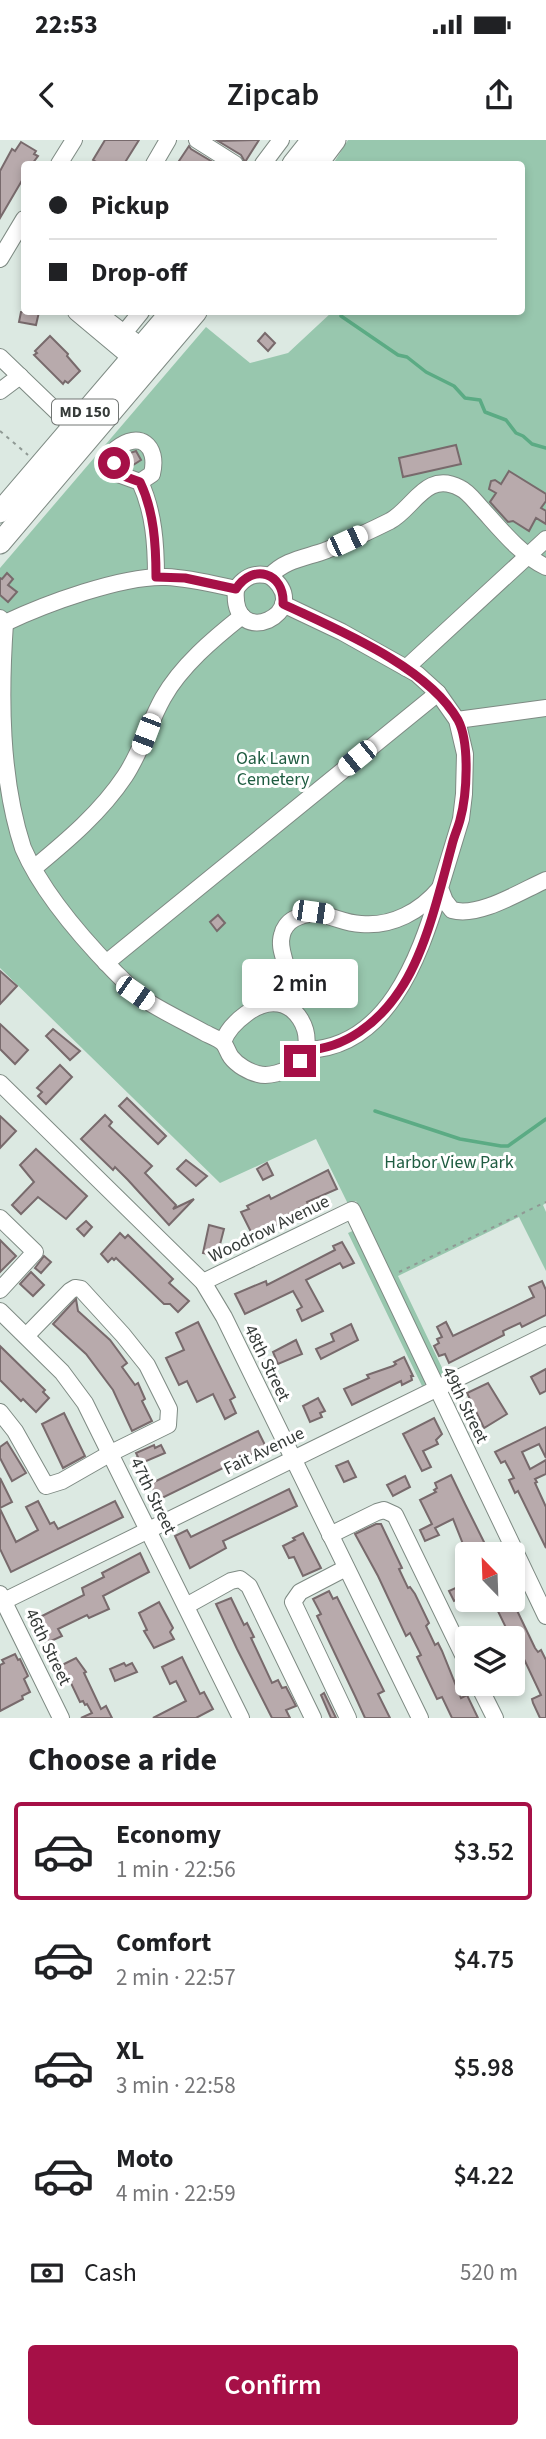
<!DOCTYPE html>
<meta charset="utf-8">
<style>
body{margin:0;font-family:"Source Sans 3",sans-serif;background:#f6f6f6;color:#202124;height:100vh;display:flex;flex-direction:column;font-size:26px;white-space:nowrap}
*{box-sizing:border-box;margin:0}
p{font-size:23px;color:#757577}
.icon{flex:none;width:38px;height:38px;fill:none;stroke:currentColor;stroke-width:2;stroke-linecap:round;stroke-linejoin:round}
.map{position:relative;height:1578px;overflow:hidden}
.sheet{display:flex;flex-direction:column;background:#fff;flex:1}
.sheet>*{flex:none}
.banner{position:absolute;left:21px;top:21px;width:504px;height:154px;border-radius:7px;box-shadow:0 4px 10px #0003;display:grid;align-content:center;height:154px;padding:0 28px;background:#fff}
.needle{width:46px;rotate:337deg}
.fabs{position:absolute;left:455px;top:1402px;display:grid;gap:14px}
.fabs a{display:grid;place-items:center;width:70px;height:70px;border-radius:7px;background:#fff;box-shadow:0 4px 10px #0003;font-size:35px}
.end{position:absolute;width:32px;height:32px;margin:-16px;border:9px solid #a61047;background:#fff;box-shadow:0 0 0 4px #fff}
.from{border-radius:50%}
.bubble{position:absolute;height:49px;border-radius:7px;background:#fff;box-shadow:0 4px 10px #0003;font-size:23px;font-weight:600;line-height:49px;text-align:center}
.car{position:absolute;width:21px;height:42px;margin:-21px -10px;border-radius:9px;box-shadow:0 0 5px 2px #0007;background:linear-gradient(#fff 24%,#345 0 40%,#fff 0 76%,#345 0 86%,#fff 0)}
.banner b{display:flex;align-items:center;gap:24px;height:66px;font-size:26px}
.banner b+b{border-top:2px solid #e0e0e0}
.banner i{width:18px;height:18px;background:#202124}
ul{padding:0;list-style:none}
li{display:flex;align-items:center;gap:21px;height:98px;margin:0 14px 10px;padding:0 14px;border:4px solid transparent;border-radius:7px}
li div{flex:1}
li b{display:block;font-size:26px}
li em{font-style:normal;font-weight:600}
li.active{border-color:#a61047}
li>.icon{width:63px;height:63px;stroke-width:1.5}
h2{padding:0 28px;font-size:32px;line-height:84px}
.pay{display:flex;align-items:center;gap:18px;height:77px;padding:0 28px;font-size:26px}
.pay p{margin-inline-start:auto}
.button{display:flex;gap:14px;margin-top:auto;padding:14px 28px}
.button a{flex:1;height:80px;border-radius:7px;background:#a61047;color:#fff;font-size:28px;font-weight:600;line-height:80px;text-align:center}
.status{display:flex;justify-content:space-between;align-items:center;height:49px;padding:0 35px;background:#fff;direction:ltr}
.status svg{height:19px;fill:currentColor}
header{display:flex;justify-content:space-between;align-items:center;height:91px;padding:0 28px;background:#fff;font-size:32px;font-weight:600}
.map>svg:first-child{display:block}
.green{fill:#98c7ae}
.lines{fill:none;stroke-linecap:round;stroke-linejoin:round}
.stream{stroke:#5bab84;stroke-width:3.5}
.building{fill:#b8aaac;stroke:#786a6c;stroke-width:2}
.minor-casing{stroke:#7e8a83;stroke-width:18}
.major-casing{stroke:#7e8a83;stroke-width:23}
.path{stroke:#8f9994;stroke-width:2;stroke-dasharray:3.5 5;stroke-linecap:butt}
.minor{stroke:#fff;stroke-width:16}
.major{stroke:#fff;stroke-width:21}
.route{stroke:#a61047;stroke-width:9}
.labels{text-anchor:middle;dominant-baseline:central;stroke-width:6;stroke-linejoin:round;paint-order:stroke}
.shield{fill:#fff;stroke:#727674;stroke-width:2}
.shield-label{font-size:16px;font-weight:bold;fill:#363b39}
.park-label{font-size:18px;fill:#1f5c41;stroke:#fff}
.street-label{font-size:18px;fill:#363b39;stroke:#fff}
</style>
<div class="status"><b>22:53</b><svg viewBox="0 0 49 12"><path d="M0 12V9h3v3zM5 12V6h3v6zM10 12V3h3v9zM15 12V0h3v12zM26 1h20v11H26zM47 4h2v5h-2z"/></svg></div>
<header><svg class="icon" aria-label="back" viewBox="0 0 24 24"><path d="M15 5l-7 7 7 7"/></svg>Zipcab<svg class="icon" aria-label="share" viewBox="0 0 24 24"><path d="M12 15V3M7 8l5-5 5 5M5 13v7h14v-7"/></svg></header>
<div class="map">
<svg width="546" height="1578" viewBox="0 0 546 1578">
<rect width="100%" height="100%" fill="#dce9e2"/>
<path class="green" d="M348,0H546V1063L543,1065L546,1072V1131L519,1077L398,1136L445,1234L422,1246L348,1093L368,1084L356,1061L348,1064L316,999L220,1043L0,828V428L206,187L250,223L288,213L332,172H522V24H333Z"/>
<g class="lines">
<g class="stream">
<path d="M341,176L398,215L407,217L426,232L454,246L465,258L480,260L485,272L506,280L516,293L523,296L532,304L546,308"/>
<path d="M375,971L460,999L501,1006H508L546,979"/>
</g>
</g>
<g class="building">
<path d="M105,0H139L124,24H100L93,20Z"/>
<path d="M259,0L245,22L241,15L218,1Z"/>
<path d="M21,2L36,11L34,14L38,16L32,24H24V37L0,78V31L12,9L15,11Z"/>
<path d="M189,6L191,9L216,24H177Z"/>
<path d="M21,172H39L36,185L19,182Z"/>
<path d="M265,193L275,203L268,211L258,201Z"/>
<path d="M50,196L68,214L67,216L80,231L68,243L65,241L63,244L34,215L37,213L35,211Z"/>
<path d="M456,305L461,324L403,337L399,318Z"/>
<path d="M136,311L141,320L133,325L127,314Z"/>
<path d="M509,331L546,354V361L541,368L546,371V384L536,378L529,391L513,381L508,382L490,362L496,353L489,349L491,341L495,340L501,344Z"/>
<path d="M7,433L13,439L8,445L17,452L8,462L0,455V438L2,439Z"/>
<path d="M218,775L225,783L217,791L210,782Z"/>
<path d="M0,831L17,846L0,864Z"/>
<path d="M0,884L28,910L15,924L0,909Z"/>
<path d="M53,889L80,911L70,920L46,896Z"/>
<path d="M60,925L72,937L46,964L38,956L42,952L37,948Z"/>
<path d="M127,958L166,996L158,1004L119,966Z"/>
<path d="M105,975L112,982L109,986L152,1026L145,1033L176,1065L173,1069L194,1059L169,1085L128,1040L115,1027L113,1030L81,999Z"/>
<path d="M0,976L16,991L0,1008Z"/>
<path d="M36,1009L87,1056L66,1079L38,1057L21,1074L12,1065L34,1042L20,1025Z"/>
<path d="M186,1020L207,1036L196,1046L177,1029Z"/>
<path d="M267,1023L273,1035L263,1040L257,1029Z"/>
<path d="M328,1030L337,1049L307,1062L308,1064L281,1078L283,1082L254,1096L252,1094L241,1072L249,1069L247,1066L269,1055L271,1059Z"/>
<path d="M86,1081L92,1087L84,1096L77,1089Z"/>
<path d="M209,1085L224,1089L217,1116L203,1113Z"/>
<path d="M120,1093L125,1098L128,1095L173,1139L169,1143L189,1161L178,1172L170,1164H164L116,1118L114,1120L112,1118L108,1122L101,1114Z"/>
<path d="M0,1100L16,1116L0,1132Z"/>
<path d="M342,1102L354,1123L343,1128L340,1123L306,1140L323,1171L302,1181L297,1170L302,1167L293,1151L245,1174L235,1154L266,1141L267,1145L335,1110L333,1106Z"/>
<path d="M44,1116L51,1122L41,1133L35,1128Z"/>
<path d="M31,1132L44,1145L33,1156L20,1144Z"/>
<path d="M542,1141L546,1150V1175L522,1187L520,1183L503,1191L504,1195L449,1223L445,1214L439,1216L434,1206L439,1203L437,1199L442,1197L437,1187L446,1182L453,1196L534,1157L529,1147Z"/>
<path d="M76,1159L78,1171L110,1200L127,1223L122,1227L135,1245L138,1243L145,1259L142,1261L152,1281L132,1291L113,1250L86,1214L53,1184Z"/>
<path d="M198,1182L235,1257L230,1260L236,1273L225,1279L213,1254L197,1262L187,1241L179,1245L166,1218L184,1210L176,1193Z"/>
<path d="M351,1184L358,1200L321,1219L316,1209L334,1201L331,1194Z"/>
<path d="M296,1200L302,1214L278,1224L273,1212Z"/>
<path d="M0,1206L45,1250L43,1252L49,1258L36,1272L23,1259L21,1261L0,1240Z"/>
<path d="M404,1217L413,1236H411L412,1240L402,1245L401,1241L352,1265L344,1249L369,1238L367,1235L393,1226L396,1224L394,1222Z"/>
<path d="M546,1229V1251L540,1254L531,1237Z"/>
<path d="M488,1243L507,1274L484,1288L467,1253Z"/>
<path d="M318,1258L325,1271L320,1273L322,1277L310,1282L303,1266Z"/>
<path d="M64,1273L85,1316L63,1328L42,1284Z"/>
<path d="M434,1278L442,1294L436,1300L438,1304L423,1311L431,1327L422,1331L403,1294Z"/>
<path d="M546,1287V1318L539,1304L522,1312L530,1329L546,1320V1334L535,1339L537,1342L535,1343L546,1367V1408L518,1351L515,1353L509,1340L514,1338L505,1321L501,1323L495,1312Z"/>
<path d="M258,1291L266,1307L158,1360L150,1344Z"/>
<path d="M7,1302L26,1333L12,1341L0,1318V1307Z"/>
<path d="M154,1305L155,1308L161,1305L165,1313L137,1325L134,1319L138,1317L136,1313Z"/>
<path d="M348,1321L356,1337L344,1342L336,1326Z"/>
<path d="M451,1335L465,1364L490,1414H467L453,1379L435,1388L439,1395L425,1401L420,1390L432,1384L420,1360L436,1352L434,1350L437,1348L435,1343Z"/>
<path d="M405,1336L410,1347L393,1356L387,1345Z"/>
<path d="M0,1338L12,1362L0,1368Z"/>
<path d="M289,1349L297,1366L223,1401L226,1408L190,1428L175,1396L187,1390L191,1397Z"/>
<path d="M38,1361L50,1384L54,1382L58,1389L115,1361L123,1377L11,1432L0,1409V1369L16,1402L38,1390L26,1367Z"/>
<path d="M376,1384H381L402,1428L399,1429L408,1448L410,1447L415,1454L429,1483L426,1486L435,1505L438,1503L442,1511L461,1558L467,1555L478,1578H452L442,1557L437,1559L417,1517L421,1515L410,1493L406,1496L378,1436L355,1394Z"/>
<path d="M303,1393L321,1428L303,1436L294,1417L289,1418L283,1406L295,1400L293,1398Z"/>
<path d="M140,1413L149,1432L103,1456L109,1469L89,1478L87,1475L58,1489L62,1496L49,1502L38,1478L84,1455L82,1448L104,1437L102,1433Z"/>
<path d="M462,1445L466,1455L454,1461L449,1451Z"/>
<path d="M329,1451L333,1459L337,1457L384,1551L378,1554L390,1578H365L355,1556L317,1476L321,1474L313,1459Z"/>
<path d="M231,1458L244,1485L247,1483L254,1497L251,1498L272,1543L278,1540L282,1548L286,1547L296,1566L286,1570L290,1578H272L237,1509L216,1464Z"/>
<path d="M507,1460H512L535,1508L538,1512L541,1510L546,1520V1578H540L533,1563L532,1559L541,1555L515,1500L513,1501V1498H511L495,1465Z"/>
<path d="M159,1462L173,1488L170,1492L174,1499L154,1508L144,1491L147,1490L139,1473Z"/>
<path d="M15,1514L18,1520L20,1519L28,1536L24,1539L30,1552L22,1556L23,1559L0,1571V1525L4,1523L2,1520Z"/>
<path d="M182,1517L200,1554L204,1552L213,1569L196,1578H153L186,1561L176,1541L170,1544L162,1527Z"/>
<path d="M76,1518L86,1532L84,1533L101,1569L106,1566L112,1578H81L92,1573L87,1564L85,1565L83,1561L80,1562L70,1541L66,1543L58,1527Z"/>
<path d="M124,1523L126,1526L132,1523L137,1532L115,1541L110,1529Z"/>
<path d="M324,1553L336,1578H331L321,1555Z"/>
</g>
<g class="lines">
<defs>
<g id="minor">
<path d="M197,0L235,24"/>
<path d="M59,24L74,0"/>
<path d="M154,24L168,0"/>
<path d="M263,24L281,0"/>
<path d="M0,119L24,79"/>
<path d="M76,172L131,218"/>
<path d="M97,172L141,206"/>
<path d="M124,193L141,172"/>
<path d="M0,217L79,293"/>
<path d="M0,251L20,236"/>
<path d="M140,342L152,334C159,305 139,290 116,309L114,323L118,334L140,342C154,372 156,405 156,437"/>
<path d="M236,449C230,513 317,472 270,436"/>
<path d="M283,464L342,492L417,534L438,553L457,580L465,614L464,654L461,679L440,748L445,761L452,770C479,778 521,751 546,740"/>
<path d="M0,478L5,483C45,464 123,435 166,437C190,438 213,444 236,449C245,436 255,432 270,436C286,419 306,418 327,410C348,401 370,391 390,381C414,368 426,330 460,348C469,352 476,363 483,370C501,390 521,415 546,427"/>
<path d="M5,483C0,556 0,638 23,708C41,750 82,798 114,831C125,842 136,854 150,863C168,874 187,883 205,893C211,896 220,899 224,904C227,908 228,913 231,917C237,925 249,932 258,934C269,937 284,932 294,926C325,906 295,837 246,874C235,882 227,890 223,902"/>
<path d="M406,528L546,399"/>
<path d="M457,580L546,568"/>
<path d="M34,728C68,700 101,672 125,636C141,612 149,583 163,558C181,526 213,499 242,476"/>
<path d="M106,823L438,553"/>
<path d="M285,864C286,854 289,842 287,832C286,820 278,808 282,795C283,789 288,782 294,779C319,765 336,783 361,784C392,787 421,771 440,748"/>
<path d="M306,910C387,908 419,818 439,753"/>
<path d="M0,943L203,1142L224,1177L420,1578"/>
<path d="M0,1078L35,1112L0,1150"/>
<path d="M203,1142L352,1070L546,1476"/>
<path d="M0,1171L62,1232L85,1263L241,1578"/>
<path d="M0,1272L15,1291L46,1346L62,1341L111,1313L168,1285L169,1269L147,1225L123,1195L81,1149L75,1148L70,1151L26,1196"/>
<path d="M330,1395L377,1372L384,1370L395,1375L467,1523"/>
<path d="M346,1428L300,1452L293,1462L348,1578"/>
<path d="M0,1454L61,1578"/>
<path d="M0,1463L546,1195"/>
<path d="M186,1466L231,1441L240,1439L249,1446L313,1578"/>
<path d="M478,1544L495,1578"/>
</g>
<g id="major">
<path d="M293,24L312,0"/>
<path d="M317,24L335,0"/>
<path d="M0,372L171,172"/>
<path d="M0,403L196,172"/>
</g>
</defs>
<use href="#minor" class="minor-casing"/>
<use href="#major" class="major-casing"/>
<g class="path">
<path d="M0,291L28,315"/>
<path d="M399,1132L546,1062"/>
</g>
<use href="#minor" class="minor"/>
<use href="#major" class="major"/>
</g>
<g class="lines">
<path class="route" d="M114,323L118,334L140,342C154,371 156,405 156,437L185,438L236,449C252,423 285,432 283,464C338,490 427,526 458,580C470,603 467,655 460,680C458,688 454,696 452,705C440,749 426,812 400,850C379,882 345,909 306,910L300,921"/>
</g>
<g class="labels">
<rect class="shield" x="52" y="259.5" width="66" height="25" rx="5"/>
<g class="shield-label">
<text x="85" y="272">MD 150</text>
</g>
<g class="park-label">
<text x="273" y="618">Oak Lawn<tspan x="273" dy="21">Cemetery</tspan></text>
<text x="449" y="1022">Harbor View Park</text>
</g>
<g class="street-label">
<text transform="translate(269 1089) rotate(-26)">Woodrow Avenue</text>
<text transform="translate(267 1223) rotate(64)">48th Street</text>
<text transform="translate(465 1265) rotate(64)">49th Street</text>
<text transform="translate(264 1311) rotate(-26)">Fait Avenue</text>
<text transform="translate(153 1356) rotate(64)">47th Street</text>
<text transform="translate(48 1507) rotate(64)">46th Street</text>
</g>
</g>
</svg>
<div class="fabs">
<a><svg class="needle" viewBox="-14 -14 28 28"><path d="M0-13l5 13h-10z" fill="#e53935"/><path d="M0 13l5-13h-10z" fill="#757577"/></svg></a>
<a><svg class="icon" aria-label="layers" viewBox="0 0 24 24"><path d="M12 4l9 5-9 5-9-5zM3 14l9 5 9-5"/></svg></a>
</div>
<i class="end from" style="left:114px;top:323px"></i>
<i class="end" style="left:300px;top:921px"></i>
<div class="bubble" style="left:242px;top:819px;width:116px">2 min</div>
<i class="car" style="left:347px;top:401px;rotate:65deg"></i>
<i class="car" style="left:146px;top:594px;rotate:201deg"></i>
<i class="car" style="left:357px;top:618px;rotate:231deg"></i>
<i class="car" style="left:313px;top:772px;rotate:98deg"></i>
<i class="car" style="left:135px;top:853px;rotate:125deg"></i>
<div class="banner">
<b><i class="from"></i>Pickup</b>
<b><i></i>Drop-off</b>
</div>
</div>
<section class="sheet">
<h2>Choose a ride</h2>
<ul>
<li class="active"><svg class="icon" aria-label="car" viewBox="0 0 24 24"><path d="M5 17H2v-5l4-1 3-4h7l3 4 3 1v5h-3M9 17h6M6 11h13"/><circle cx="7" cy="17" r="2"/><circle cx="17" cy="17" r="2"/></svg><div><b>Economy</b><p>1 min · 22:56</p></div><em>$3.52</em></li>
<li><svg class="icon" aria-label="car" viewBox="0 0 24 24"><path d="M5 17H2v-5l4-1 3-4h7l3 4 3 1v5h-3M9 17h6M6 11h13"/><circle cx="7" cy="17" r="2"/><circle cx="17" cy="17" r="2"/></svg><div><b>Comfort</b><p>2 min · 22:57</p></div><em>$4.75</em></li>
<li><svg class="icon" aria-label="car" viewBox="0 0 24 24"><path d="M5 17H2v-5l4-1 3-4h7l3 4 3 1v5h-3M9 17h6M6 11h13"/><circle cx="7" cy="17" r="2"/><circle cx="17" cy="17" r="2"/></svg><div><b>XL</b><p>3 min · 22:58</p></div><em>$5.98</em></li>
<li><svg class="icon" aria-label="car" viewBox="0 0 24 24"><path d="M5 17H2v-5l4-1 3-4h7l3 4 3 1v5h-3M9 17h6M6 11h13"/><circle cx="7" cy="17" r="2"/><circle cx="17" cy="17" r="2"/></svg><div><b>Moto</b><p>4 min · 22:59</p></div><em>$4.22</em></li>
</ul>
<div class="pay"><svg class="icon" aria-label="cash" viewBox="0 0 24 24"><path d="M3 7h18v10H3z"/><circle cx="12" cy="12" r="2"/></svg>Cash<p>520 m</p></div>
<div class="button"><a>Confirm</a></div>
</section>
